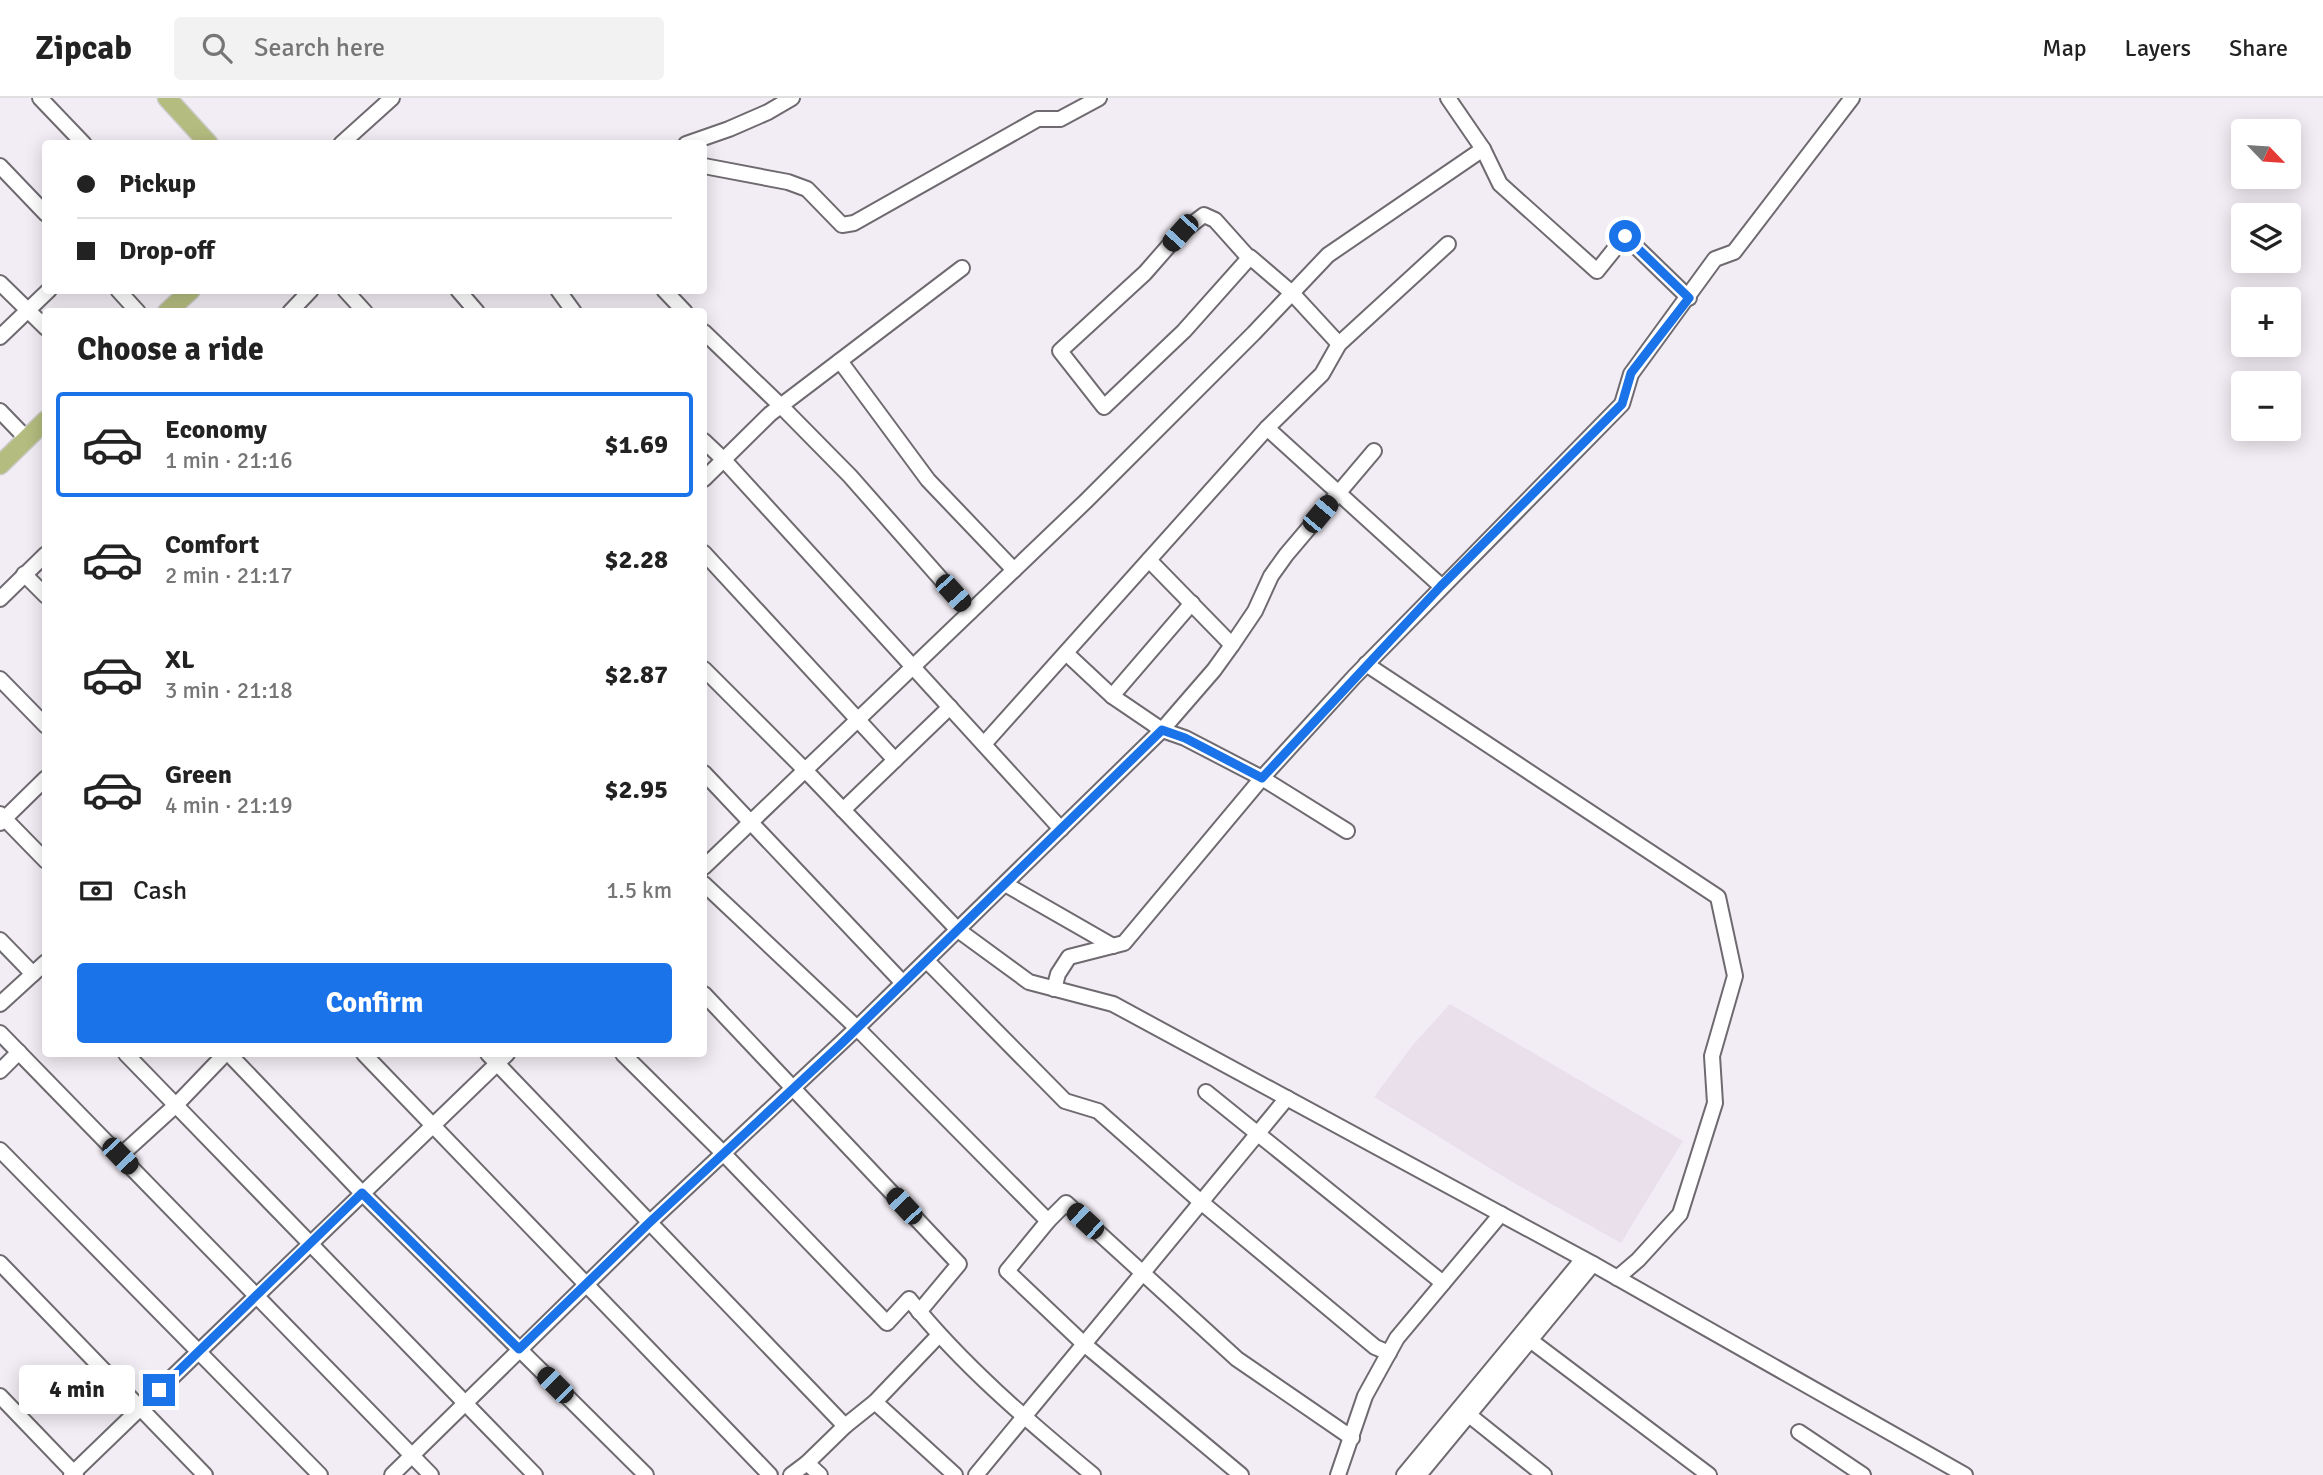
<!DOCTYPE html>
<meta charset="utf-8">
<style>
body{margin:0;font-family:Signika,sans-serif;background:#f2f2f2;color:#222;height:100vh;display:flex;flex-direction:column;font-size:26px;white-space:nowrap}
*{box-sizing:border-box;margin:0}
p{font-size:23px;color:#767676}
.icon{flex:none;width:38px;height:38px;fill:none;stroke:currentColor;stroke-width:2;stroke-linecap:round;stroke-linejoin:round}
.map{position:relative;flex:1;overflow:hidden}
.side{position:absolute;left:42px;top:210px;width:665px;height:749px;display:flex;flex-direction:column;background:#fff;border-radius:7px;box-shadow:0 4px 18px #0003}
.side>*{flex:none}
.guide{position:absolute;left:42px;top:42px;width:665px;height:154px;border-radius:7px;box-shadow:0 4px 18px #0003;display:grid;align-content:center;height:154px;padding:0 35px;background:#fff}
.needle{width:46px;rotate:115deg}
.tools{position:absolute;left:2231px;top:21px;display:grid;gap:14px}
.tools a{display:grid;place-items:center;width:70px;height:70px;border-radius:7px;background:#fff;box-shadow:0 4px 18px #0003;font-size:35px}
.end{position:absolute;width:32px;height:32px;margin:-16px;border:9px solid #1a73e8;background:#fff;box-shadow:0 0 0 4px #fff}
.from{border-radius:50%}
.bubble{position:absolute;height:49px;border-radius:7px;background:#fff;box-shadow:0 4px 18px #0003;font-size:23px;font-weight:800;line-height:49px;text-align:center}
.car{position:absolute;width:21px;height:42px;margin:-21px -10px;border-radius:9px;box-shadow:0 0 5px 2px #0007;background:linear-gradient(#222 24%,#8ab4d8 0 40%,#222 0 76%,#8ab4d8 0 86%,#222 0)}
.guide b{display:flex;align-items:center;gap:24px;height:66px;font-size:26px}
.guide b+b{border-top:2px solid #e0e0e0}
.guide i{width:18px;height:18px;background:#222}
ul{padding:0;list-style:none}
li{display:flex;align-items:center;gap:21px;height:105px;margin:0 14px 10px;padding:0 21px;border:4px solid transparent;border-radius:7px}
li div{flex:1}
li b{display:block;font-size:26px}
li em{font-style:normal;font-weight:800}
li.on{border-color:#1a73e8}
li>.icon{width:63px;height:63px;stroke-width:1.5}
h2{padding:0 35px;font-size:32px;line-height:84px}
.pay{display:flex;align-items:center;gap:18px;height:77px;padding:0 35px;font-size:26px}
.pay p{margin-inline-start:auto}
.action{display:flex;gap:14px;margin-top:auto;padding:14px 35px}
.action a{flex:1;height:80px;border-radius:7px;background:#1a73e8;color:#fff;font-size:28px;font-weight:800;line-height:80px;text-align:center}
header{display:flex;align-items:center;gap:42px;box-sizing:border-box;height:98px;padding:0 35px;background:#fff;border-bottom:2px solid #e0e0e0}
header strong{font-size:33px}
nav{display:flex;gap:38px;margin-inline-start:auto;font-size:24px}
.search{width:490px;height:63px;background:#f2f2f2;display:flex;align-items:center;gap:18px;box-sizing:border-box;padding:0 24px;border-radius:7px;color:#767676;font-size:26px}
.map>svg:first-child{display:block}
.built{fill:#e9e0ec}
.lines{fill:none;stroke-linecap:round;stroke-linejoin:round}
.minor-casing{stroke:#6e6a70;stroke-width:18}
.major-casing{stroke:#ccc;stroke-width:21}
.minor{stroke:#fff;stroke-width:14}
.major{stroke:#b4bc7f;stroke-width:18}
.route{stroke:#1a73e8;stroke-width:9}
</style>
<header>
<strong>Zipcab</strong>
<div class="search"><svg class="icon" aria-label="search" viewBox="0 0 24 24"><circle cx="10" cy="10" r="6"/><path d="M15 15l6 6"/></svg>Search here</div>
<nav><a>Map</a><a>Layers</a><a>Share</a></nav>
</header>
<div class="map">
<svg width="2323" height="1377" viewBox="0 0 2323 1377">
<rect width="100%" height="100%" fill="#f2edf4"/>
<path class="built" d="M1450,906L1683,1043L1621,1145L1514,1085L1374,999L1412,948Z"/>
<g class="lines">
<defs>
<g id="minor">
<path d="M40,0L84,46"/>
<path d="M1448,0L1483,51L1500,86L1597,173L1625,138L1689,200"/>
<path d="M341,46L392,0"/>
<path d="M686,46L729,31L768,14L792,0"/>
<path d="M0,68L46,116"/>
<path d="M704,68L788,84L807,91L842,127L854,125L1038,21H1060L1099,0"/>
<path d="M1249,160L1215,122L1204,117L1180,135L1145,175L1060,253L1104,309L1184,233L1250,159L1292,195L1339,246"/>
<path d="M0,185L46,230"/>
<path d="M118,192L138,214"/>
<path d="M345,192L365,214"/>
<path d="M458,192L477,214"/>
<path d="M558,192L574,214"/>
<path d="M664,192L685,214"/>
<path d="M290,214L311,192"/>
<path d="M704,234L781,308L850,378L970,514"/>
<path d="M0,239L49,192"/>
<path d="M840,263L928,382L1014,472"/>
<path d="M0,313L27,341"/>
<path d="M1267,330L1441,488"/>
<path d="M704,343L723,361L1061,731"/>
<path d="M704,381L770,316L962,170"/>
<path d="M704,455L895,662"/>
<path d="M1149,462L1232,547"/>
<path d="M24,476L46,498"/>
<path d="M0,501L46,456"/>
<path d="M1066,555L1112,598L1162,632L1185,640L1262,680L1347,733"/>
<path d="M1366,566L1718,799L1735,878L1712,958L1715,1005L1680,1116L1638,1162L1617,1180"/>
<path d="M704,571L805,672L958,832L1029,884L1113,906L1593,1166L1965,1377"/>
<path d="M0,581L46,628"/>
<path d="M1112,598L1192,505"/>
<path d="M984,646L1267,330L1322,276L1339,246L1448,146"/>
<path d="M704,675L903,885"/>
<path d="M843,712L950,609"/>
<path d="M0,716L46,763"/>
<path d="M0,725L46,680"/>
<path d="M704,769L1086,403L1254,235L1328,157L1483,51"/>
<path d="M704,786L857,930L1048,1123L1066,1105L1237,1261L1352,1340"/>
<path d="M1005,786L1113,848"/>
<path d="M0,842L33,876"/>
<path d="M927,863L1065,1003L1098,1013L1201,1104L1375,1249L1389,1255"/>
<path d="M1054,891L1058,876L1069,859L1124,845L1262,680L1354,579L1622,306L1631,276L1715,161L1734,154L1852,0"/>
<path d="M704,896L959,1166L919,1214"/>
<path d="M0,906L46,864"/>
<path d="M0,935L431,1377"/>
<path d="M126,956L535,1377"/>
<path d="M229,956L362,1095L646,1377"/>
<path d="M364,956L770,1377"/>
<path d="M488,956L845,1328"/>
<path d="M623,956L724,1056L887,1225L909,1201C963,1268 1028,1323 1093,1377"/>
<path d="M0,973L19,954"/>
<path d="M1206,994L1443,1185"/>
<path d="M0,1052L320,1377"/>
<path d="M120,1058L176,1007L225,956"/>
<path d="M1048,1123L1007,1173L1084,1246L1241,1377"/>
<path d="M0,1165L205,1377"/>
<path d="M1530,1242L1709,1377"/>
<path d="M0,1298L76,1377"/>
<path d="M875,1304L955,1377"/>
<path d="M1469,1317L1544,1377"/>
<path d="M1799,1334L1863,1377"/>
<path d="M807,1365L820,1377"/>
<path d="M71,1377L507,956"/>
<path d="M392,1377L649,1125L857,930L1162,632L1214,572L1232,547L1255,513L1271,478L1286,457L1374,353"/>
<path d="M791,1377L807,1365L845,1328L875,1304L939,1237"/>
<path d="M976,1377L1287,1000"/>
<path d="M1338,1377L1365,1298L1397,1240L1501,1116"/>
<path d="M1404,1377L1583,1161"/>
<path d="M1419,1377L1593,1166"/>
</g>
<g id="major">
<path d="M167,0L209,46"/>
<path d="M167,214L191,192"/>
<path d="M0,367L46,322"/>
</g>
</defs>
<use href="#minor" class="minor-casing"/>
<use href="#major" class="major-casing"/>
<use href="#minor" class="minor"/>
<use href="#major" class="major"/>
</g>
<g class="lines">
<path class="route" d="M159,1292L362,1095L519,1251L649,1125L841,946L1162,632L1185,640L1262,680L1441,488L1622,306L1631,275L1689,200L1625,138"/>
</g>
</svg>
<div class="tools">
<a><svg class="needle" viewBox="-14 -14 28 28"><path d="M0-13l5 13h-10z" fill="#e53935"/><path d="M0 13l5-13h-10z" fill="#767676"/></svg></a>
<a><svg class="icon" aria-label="layers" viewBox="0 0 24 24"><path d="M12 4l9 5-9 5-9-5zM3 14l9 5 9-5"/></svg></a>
<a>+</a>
<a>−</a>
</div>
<i class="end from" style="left:1625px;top:138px"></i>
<i class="end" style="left:159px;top:1292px"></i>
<div class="bubble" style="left:19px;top:1267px;width:116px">4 min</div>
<i class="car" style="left:1180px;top:135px;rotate:222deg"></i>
<i class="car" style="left:1320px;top:416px;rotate:40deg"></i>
<i class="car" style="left:953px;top:495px;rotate:138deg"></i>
<i class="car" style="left:120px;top:1058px;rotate:136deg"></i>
<i class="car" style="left:904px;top:1108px;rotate:317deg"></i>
<i class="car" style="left:1085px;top:1123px;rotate:313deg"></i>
<i class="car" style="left:555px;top:1287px;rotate:315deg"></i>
<div class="guide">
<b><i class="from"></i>Pickup</b>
<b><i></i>Drop-off</b>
</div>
<section class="side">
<h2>Choose a ride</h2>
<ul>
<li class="on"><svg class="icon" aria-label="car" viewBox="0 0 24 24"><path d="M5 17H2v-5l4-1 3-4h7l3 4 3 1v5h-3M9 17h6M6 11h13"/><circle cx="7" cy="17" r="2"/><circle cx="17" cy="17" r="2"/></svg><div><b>Economy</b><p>1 min · 21:16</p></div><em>$1.69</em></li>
<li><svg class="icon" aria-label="car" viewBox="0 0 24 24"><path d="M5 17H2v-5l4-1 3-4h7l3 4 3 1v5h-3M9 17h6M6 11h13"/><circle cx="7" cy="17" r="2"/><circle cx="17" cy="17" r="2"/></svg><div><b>Comfort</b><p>2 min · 21:17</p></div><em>$2.28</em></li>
<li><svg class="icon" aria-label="car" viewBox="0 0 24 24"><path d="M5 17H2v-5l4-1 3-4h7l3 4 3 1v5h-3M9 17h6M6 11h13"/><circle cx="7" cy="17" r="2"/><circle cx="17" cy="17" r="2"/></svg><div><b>XL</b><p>3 min · 21:18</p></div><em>$2.87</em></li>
<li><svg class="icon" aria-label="car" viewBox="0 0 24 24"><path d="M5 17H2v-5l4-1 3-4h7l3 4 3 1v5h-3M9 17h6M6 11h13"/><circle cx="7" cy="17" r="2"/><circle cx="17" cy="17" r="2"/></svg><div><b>Green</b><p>4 min · 21:19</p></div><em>$2.95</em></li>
</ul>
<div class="pay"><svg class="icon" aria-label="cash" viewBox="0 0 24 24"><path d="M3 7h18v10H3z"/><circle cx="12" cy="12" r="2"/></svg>Cash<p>1.5 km</p></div>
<div class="action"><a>Confirm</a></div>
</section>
</div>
